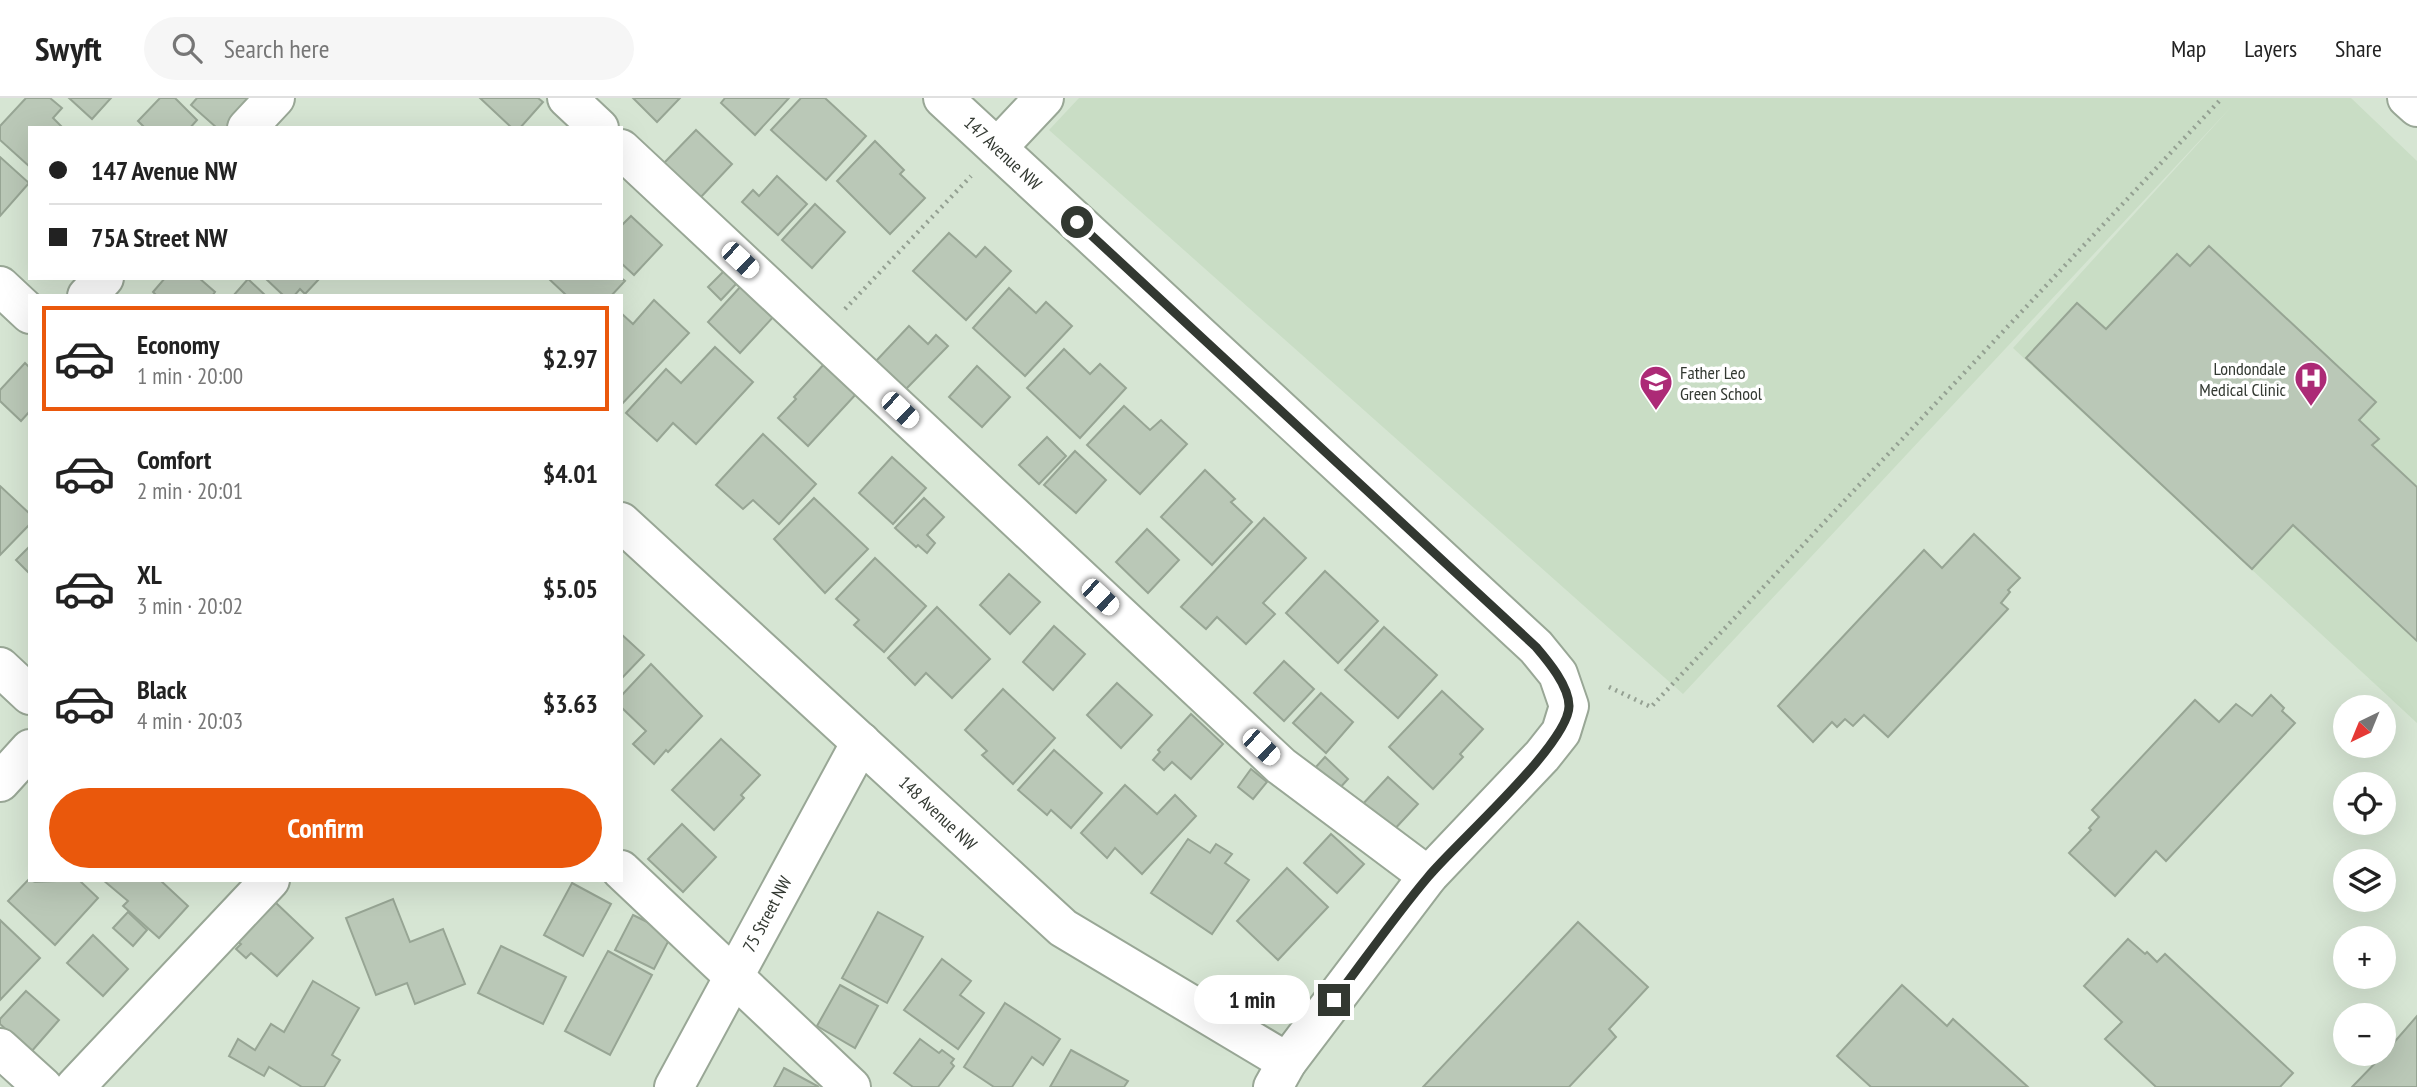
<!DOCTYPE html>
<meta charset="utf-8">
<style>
body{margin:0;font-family:"PT Sans Narrow",sans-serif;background:#f6f6f6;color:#222;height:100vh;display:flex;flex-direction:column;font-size:26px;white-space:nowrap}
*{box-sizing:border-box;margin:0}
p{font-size:23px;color:#767676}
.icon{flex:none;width:38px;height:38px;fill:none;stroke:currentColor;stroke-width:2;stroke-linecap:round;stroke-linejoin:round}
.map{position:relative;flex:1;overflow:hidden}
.sheet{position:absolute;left:28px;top:196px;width:595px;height:588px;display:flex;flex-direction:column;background:#fff;border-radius:0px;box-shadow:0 7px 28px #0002}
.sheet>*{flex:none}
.guide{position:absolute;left:28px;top:28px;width:595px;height:154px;border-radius:0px;box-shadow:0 7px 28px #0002;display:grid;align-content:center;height:154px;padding:0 21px;background:#fff}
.needle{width:46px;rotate:223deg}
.tools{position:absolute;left:2333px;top:597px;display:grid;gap:14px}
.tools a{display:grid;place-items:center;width:63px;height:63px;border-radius:50%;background:#fff;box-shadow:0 7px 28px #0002;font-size:35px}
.end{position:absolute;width:32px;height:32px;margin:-16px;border:9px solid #323831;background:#fff;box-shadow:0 0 0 4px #fff}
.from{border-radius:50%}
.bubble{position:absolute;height:49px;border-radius:24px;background:#fff;box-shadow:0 7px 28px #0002;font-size:23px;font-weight:700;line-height:49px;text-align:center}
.car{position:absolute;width:21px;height:42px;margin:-21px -10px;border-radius:9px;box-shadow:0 0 5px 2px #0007;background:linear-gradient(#fff 24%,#345 0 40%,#fff 0 76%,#345 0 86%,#fff 0)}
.guide b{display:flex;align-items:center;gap:24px;height:66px;font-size:26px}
.guide b+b{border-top:2px solid #e0e0e0}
.guide i{width:18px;height:18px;background:#222}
ul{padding:12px 0 0;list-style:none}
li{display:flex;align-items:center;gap:21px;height:105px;margin:0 14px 10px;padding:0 7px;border:4px solid transparent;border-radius:0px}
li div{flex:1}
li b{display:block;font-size:26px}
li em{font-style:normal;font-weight:700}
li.current{border-color:#ea580c}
li>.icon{width:63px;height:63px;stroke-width:1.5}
.action{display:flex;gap:14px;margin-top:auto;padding:14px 21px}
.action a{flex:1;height:80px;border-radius:42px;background:#ea580c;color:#fff;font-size:28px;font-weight:700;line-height:80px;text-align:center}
header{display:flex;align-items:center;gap:42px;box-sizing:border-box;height:98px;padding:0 35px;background:#fff;border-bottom:2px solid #e0e0e0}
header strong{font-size:33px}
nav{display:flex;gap:38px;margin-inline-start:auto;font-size:24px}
.search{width:490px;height:63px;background:#f6f6f6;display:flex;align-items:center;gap:18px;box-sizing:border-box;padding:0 24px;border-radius:38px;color:#767676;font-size:26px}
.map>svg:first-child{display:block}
.built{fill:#c9ddc5}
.building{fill:#bac8b7;stroke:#97a594;stroke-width:2}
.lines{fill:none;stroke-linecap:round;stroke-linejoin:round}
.minor-casing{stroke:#99a796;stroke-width:42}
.path{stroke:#94a092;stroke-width:4.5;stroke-dasharray:2 5;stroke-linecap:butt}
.minor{stroke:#fff;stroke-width:38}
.route{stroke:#323831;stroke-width:9}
.labels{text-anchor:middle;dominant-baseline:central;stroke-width:7;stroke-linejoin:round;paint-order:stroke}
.street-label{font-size:18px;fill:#323831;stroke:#fff}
.poi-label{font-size:18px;fill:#323831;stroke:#fff;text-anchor:end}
</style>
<header>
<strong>Swyft</strong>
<div class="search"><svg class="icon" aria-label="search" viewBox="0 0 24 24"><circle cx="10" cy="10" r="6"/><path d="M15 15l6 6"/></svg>Search here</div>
<nav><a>Map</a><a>Layers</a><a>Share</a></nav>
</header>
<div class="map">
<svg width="2417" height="989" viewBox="0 0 2417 989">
<rect width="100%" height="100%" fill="#d6e5d3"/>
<path class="built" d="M1079,0H2351L2417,63V625L2013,250L2232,8L1683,596L1049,32Z"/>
<g class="building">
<path d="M26,0H50L62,10L53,20L63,30H30V69L0,42V28Z"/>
<path d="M69,0H111L92,21Z"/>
<path d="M160,0H175L197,22L190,30H145L138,23Z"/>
<path d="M197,0H247L250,3L226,30H217L191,7Z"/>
<path d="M480,0H538L543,4L520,30H512Z"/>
<path d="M633,0H680L657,24Z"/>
<path d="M725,0H789L755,37L721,5Z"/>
<path d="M801,0H825L866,38L826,82L771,32Z"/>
<path d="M696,32L732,66L700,100L664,65Z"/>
<path d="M875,43L904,72L900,76L925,100L890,136L837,83Z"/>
<path d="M0,59L29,85L0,118Z"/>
<path d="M777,78L807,106L778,137L742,104L753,92L759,98Z"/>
<path d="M815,106L845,134L812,170L782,142Z"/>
<path d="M631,118L662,147L634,177L621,165V128Z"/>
<path d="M949,135L976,159L985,149L1011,173L966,222L913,173Z"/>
<path d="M2209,148L2376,304L2359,322L2379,341L2372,347L2417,389V543L2293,427L2252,471L2026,260L2077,205L2106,231L2177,156L2190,168Z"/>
<path d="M724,173L737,185L721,202L708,189Z"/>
<path d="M165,180H199L215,194L212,198H157L153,194Z"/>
<path d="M265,180H320L305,196L300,191L294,198H284Z"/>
<path d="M548,180H621L625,183L611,198H563L565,196Z"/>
<path d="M248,181L266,198H233Z"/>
<path d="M742,187L775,217L740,255L708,224Z"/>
<path d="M1009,190L1036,215L1046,204L1072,228L1025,278L973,230Z"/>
<path d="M654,202L689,235L621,307V215L633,226Z"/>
<path d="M909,228L928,246L936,237L948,248L906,291L876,263Z"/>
<path d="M715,249L753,284L696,346L673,325L657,343L626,315L666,271L681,285Z"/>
<path d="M1064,251L1090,276L1100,266L1126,290L1080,340L1027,290Z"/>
<path d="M25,265L30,270V313L21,323L0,303V292Z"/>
<path d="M825,265L857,295L808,348L778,320L796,301L794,299Z"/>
<path d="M977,268L1010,299L982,329L949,299Z"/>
<path d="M1124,308L1150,332L1161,322L1187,346L1140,396L1087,347Z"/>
<path d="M763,336L816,386L779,426L753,402L743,411L716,387Z"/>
<path d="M1047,339L1066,358L1039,386L1019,367Z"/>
<path d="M1075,353L1106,382L1076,415L1044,387Z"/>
<path d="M892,359L926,390L893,426L859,395Z"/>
<path d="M1205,372L1235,401L1231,404L1252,424L1212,467L1161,419Z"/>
<path d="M0,388L30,416V426L0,457Z"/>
<path d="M814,400L868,451L825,495L774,441Z"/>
<path d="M924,400L944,419L927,437L935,445L927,455L918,447L916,449L895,430Z"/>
<path d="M1264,420L1306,460L1263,505L1275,516L1246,546L1217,519L1206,531L1181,509Z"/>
<path d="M1147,431L1179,462L1148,495L1116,464Z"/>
<path d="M1974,436L2020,480L2008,492L2010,494L2001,505L2008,511L1888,639L1864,617L1853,628L1845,621L1837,629L1832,624L1813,644L1778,608L1924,452L1942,470Z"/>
<path d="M30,448V476L16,462Z"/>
<path d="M875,460L926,508L884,554L854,527L859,522L836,501Z"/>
<path d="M1325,473L1378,523L1338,565L1286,515Z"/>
<path d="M1009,476L1040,504L1010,536L980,507Z"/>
<path d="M937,509L990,561L952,600L926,575L915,587L888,560Z"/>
<path d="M1054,528L1085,556L1053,592L1023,564Z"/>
<path d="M1384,529L1437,577L1398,620L1345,572Z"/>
<path d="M621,536L644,557L621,581Z"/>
<path d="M1284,563L1314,591L1284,623L1254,595Z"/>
<path d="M651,566L702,618L668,654L666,652L654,666L633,646L646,633L621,609V598Z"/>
<path d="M1117,585L1152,617L1121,650L1087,617Z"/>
<path d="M1003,591L1055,640L1013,686L982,657L987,653L965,632Z"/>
<path d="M1442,593L1483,631L1460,656L1463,659L1433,691L1389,649Z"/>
<path d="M1321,595L1353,624L1326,655L1293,625Z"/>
<path d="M2271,597L2284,610L2282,613L2295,625L2166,763L2156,753L2115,798L2069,755L2091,732L2089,730L2099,719L2092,712L2195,602L2219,624L2236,606L2252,618Z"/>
<path d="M1191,616L1223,646L1191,681L1172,664L1164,672L1153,662L1160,654L1158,652Z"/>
<path d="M721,641L760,677L741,697L744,700L714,732L672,692Z"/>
<path d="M1054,652L1102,695L1071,730L1051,712L1047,717L1018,692Z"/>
<path d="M1325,659L1348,681L1338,692L1315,670Z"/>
<path d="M1251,671L1267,684L1253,701L1238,689Z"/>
<path d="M1388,679L1418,706L1391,735L1361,708Z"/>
<path d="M1125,687L1157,716L1175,697L1196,718L1142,776L1115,750L1107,760L1081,735Z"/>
<path d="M682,726L716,759L683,794L648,761Z"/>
<path d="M1331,736L1364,766L1337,795L1304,765Z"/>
<path d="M1188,741L1210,755L1216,746L1232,756L1225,765L1249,782L1212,836L1151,795Z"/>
<path d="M1287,770L1328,809L1278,862L1237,823Z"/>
<path d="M30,780V782L35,784L79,782L98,800L55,847L8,803Z"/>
<path d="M103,782H160L188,808L159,840L123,808L128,803Z"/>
<path d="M572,785L611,806L583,858L544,837Z"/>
<path d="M393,801L410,844L443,831L465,886L415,906L407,885L376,897L346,820Z"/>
<path d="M275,804L313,840L277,878L251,855L246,860L236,851L241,846L237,843Z"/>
<path d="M128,814L147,832L133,848L113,830Z"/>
<path d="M878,814L923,839L887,905L842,880Z"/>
<path d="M633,817L672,836L654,871L615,852Z"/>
<path d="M0,822L40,860L0,902Z"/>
<path d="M1578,824L1648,889L1609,931L1616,939L1569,989H1423Z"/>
<path d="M93,837L128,871L103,898L67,865Z"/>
<path d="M2128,841L2145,856L2147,854L2157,864L2165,856L2293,975L2280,989H2156L2105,941L2122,924L2084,888Z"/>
<path d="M501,848L566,879L543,926L478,895Z"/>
<path d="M608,853L652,877L610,957L565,933Z"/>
<path d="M942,861L971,883L960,897L984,915L958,951L904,912Z"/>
<path d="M313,883L359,910L332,957L340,962L324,989H302L269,969L264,978L229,958L238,941L255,952L271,926L284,934Z"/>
<path d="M840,887L878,908L855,950L817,928Z"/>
<path d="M1902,887L1947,928L1953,921L2028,989H1871L1837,958Z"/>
<path d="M26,893L59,922L31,954L0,926V921Z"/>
<path d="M1005,905L1060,941L1043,967L1032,959L1012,989H994L964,969Z"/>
<path d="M2417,918V989H2352L2384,956Z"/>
<path d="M920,941L939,955L942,952L954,961L951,965L954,968L938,989H913L894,975Z"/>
<path d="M1071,952L1128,983L1124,989H1050Z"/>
<path d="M784,970L819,989H774Z"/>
</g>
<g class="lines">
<defs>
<g id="minor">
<path d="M567,0L599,30"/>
<path d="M943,0L1536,549L1558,576L1569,608L1561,634L1542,658L1428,778L1287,964L1273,989"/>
<path d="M2407,0L2417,9"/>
<path d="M247,30L275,0"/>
<path d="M997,50L1044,0"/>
<path d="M621,51L1281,668L1428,778"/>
<path d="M0,188L30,216"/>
<path d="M87,198L104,180"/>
<path d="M621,424L1063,830L1287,964"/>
<path d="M0,569L30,597"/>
<path d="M0,684L30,651"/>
<path d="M621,772L851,989"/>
<path d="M0,950L43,989"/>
<path d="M75,989L270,782"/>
<path d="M674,989L861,644"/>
</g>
</defs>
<use href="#minor" class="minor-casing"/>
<g class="path">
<path d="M845,211L971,78"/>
<path d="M1609,589L1651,609L2222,0"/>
</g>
<use href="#minor" class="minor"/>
</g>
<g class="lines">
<path class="route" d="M1077,124L1536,549C1548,563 1569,588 1569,608C1569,646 1456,745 1428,779C1395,818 1365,861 1334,902"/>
</g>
<defs>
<symbol id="hospital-pin" viewBox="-11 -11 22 30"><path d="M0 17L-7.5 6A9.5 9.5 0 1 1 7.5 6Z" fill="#ac2a76" stroke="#fff"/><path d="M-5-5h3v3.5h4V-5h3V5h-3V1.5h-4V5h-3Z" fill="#fff"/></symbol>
<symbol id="school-pin" viewBox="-11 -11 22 30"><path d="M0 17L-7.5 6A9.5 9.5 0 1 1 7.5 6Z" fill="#ac2a76" stroke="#fff"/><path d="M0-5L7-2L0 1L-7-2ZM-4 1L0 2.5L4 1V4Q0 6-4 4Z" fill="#fff"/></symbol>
</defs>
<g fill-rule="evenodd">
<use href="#hospital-pin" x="2292" y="261" width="38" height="52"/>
<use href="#school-pin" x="1637" y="265" width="38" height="52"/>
</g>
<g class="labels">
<g class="street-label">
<text transform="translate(1003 55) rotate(43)">147 Avenue NW</text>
<text transform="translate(938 715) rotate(43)">148 Avenue NW</text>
<text transform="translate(767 816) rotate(-62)">75 Street NW</text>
</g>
<g class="poi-label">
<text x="2286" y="270">Londondale<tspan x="2286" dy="21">Medical Clinic</tspan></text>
<text x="1680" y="274" text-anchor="start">Father Leo<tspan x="1680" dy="21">Green School</tspan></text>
</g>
</g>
</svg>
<div class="tools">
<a><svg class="needle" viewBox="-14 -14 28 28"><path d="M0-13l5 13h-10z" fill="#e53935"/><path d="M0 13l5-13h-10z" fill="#767676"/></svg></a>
<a><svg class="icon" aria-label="locate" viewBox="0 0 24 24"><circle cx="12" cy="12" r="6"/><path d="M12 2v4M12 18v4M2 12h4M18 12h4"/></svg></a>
<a><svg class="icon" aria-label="layers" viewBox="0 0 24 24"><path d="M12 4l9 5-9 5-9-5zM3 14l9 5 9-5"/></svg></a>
<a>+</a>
<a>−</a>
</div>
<i class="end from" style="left:1077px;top:124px"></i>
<i class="end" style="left:1334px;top:902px"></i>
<div class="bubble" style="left:1194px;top:877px;width:116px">1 min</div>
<i class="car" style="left:740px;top:162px;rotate:133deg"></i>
<i class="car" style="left:900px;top:312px;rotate:133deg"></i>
<i class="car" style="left:1100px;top:499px;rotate:133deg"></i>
<i class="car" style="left:1261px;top:649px;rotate:133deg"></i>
<div class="guide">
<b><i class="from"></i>147 Avenue NW</b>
<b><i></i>75A Street NW</b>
</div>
<section class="sheet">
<ul>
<li class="current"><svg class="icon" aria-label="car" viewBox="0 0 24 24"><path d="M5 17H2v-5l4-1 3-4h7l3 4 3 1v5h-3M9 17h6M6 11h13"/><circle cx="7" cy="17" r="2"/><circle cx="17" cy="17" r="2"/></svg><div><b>Economy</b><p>1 min · 20:00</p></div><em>$2.97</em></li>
<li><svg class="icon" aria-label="car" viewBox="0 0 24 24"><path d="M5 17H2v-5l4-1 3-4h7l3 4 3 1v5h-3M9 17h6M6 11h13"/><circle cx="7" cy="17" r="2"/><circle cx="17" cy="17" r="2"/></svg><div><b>Comfort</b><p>2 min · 20:01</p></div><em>$4.01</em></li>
<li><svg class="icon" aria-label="car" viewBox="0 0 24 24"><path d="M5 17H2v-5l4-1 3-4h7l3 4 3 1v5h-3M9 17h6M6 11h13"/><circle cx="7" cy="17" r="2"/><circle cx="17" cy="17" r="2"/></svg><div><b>XL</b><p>3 min · 20:02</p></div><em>$5.05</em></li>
<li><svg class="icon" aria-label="car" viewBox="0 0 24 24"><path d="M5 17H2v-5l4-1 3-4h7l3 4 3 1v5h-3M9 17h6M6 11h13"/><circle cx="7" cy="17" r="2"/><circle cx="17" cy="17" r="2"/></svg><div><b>Black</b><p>4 min · 20:03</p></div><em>$3.63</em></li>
</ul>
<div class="action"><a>Confirm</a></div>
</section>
</div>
